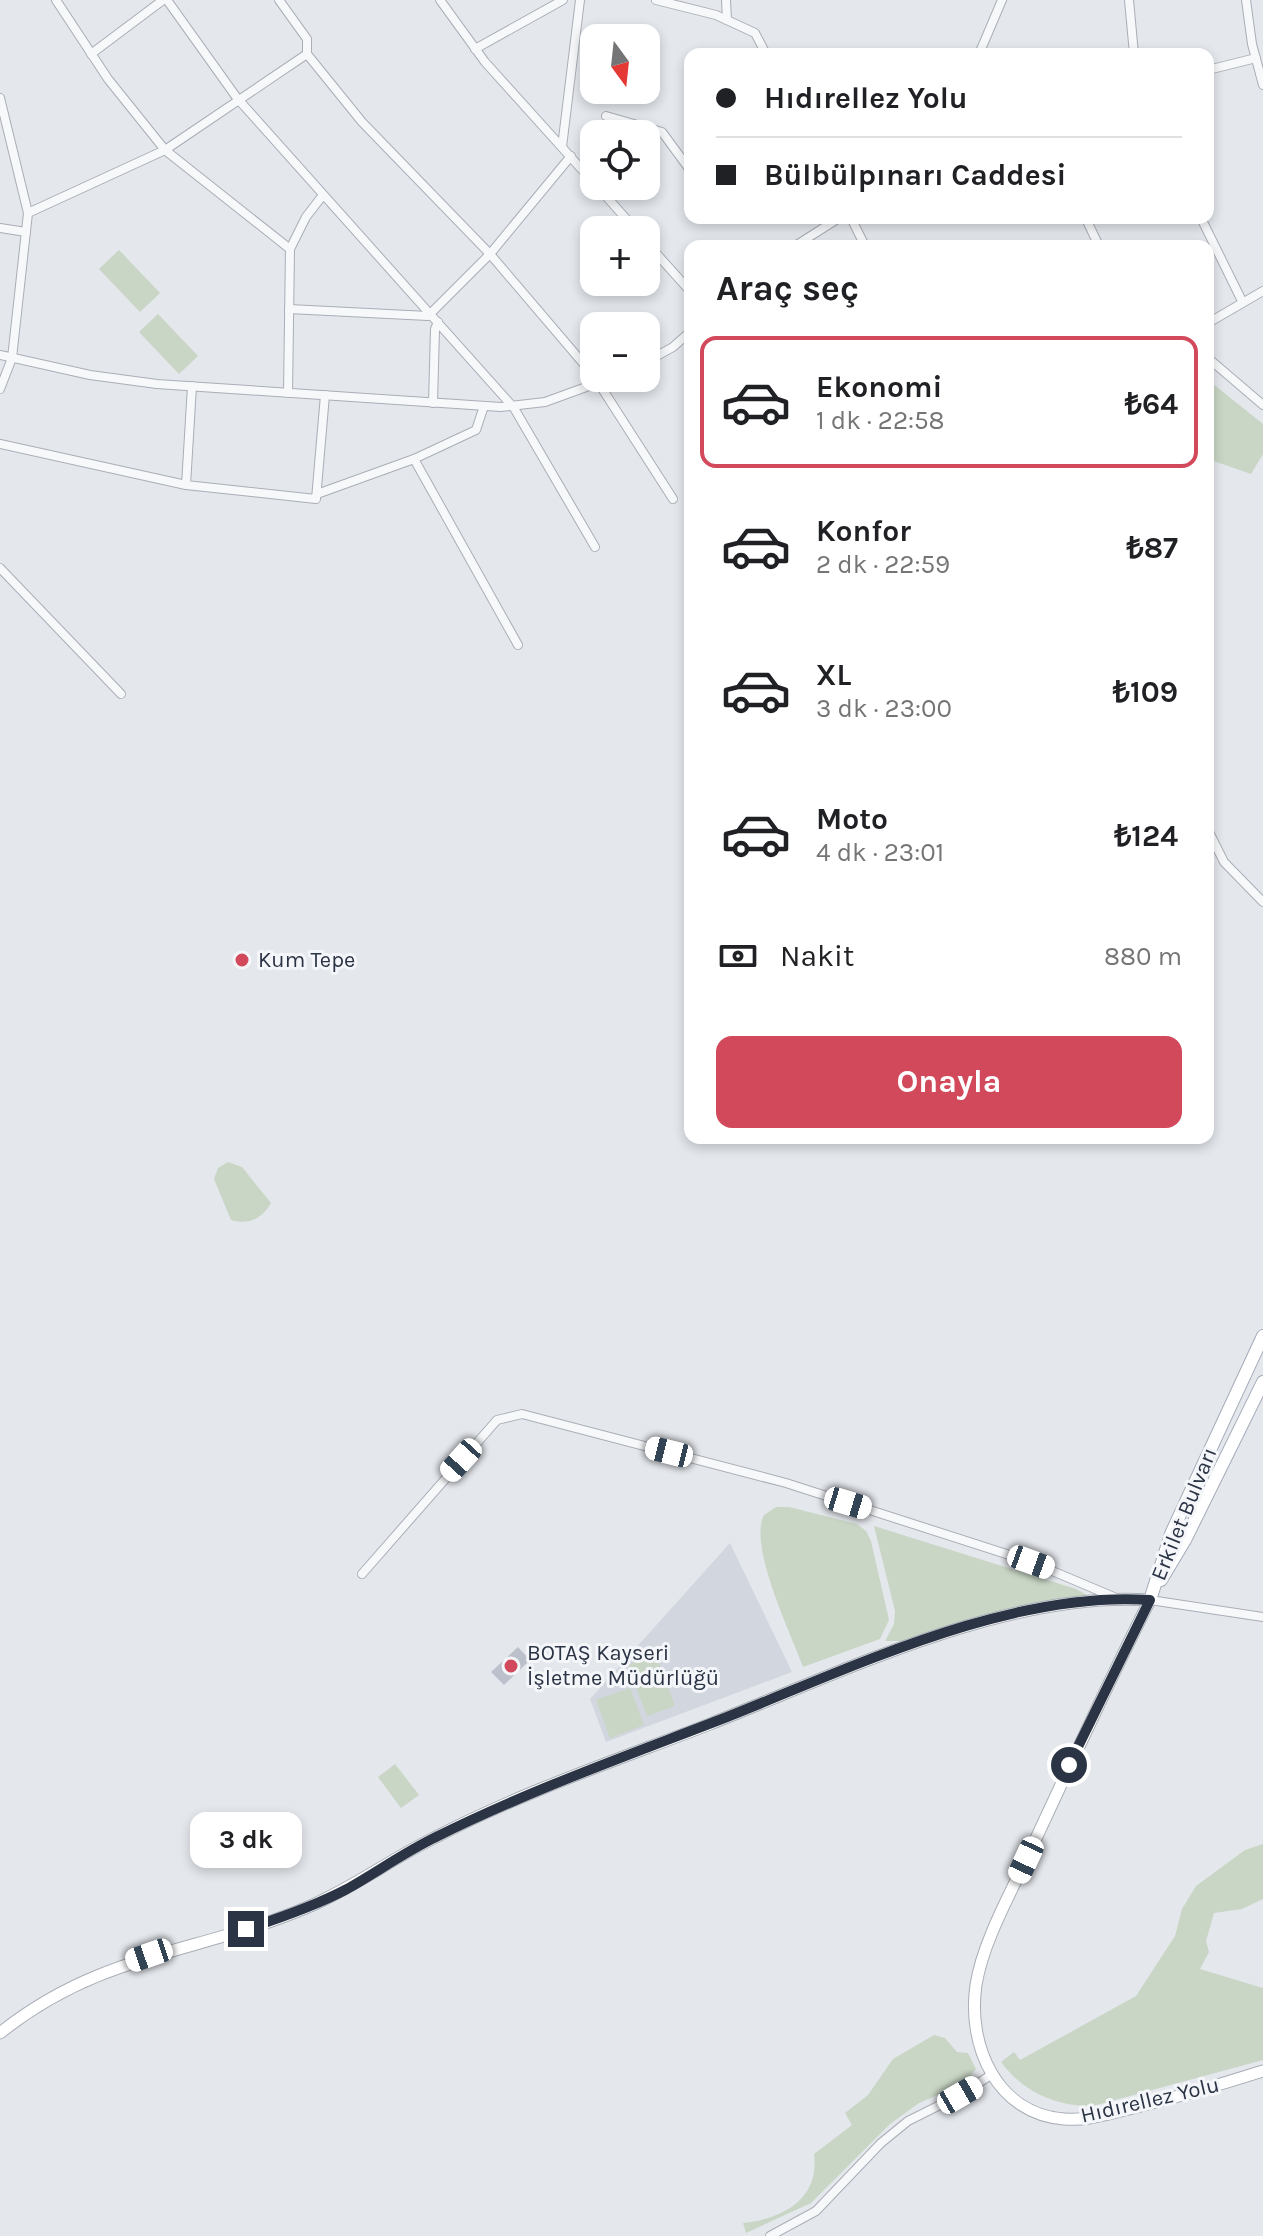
<!DOCTYPE html>
<html lang="tr">
<meta charset="utf-8">
<style>
body{margin:0;font-family:Karla,sans-serif;background:#f2f2f2;color:#202124;height:100vh;display:flex;flex-direction:column;font-size:30px;white-space:nowrap}
*{box-sizing:border-box;margin:0}
p{font-size:26px;color:#757577}
.icon{flex:none;width:44px;height:44px;fill:none;stroke:currentColor;stroke-width:2;stroke-linecap:round;stroke-linejoin:round}
.map{position:relative;flex:1;overflow:hidden}
.details{position:absolute;left:684px;top:240px;width:530px;height:904px;display:flex;flex-direction:column;background:#fff;border-radius:16px;box-shadow:0 4px 12px #0003}
.details>*{flex:none}
.hud{position:absolute;left:684px;top:48px;width:530px;height:176px;border-radius:16px;box-shadow:0 4px 12px #0003;display:grid;align-content:center;height:176px;padding:0 32px;background:#fff}
.needle{width:52px;rotate:165deg}
.fabs{position:absolute;left:580px;top:24px;display:grid;gap:16px}
.fabs a{display:grid;place-items:center;width:80px;height:80px;border-radius:16px;background:#fff;box-shadow:0 4px 12px #0003;font-size:40px}
.end{position:absolute;width:36px;height:36px;margin:-18px;border:10px solid #2b3445;background:#fff;box-shadow:0 0 0 4px #fff}
.from{border-radius:50%}
.bubble{position:absolute;height:56px;border-radius:16px;background:#fff;box-shadow:0 4px 12px #0003;font-size:26px;font-weight:700;line-height:56px;text-align:center}
.car{position:absolute;width:24px;height:48px;margin:-24px -12px;border-radius:10px;box-shadow:0 0 6px 2px #0007;background:linear-gradient(#fff 24%,#345 0 40%,#fff 0 76%,#345 0 86%,#fff 0)}
.hud b{display:flex;align-items:center;gap:28px;height:76px;font-size:30px}
.hud b+b{border-top:2px solid #e0e0e0}
.hud i{width:20px;height:20px;background:#202124}
ul{padding:0;list-style:none}
li{display:flex;align-items:center;gap:24px;height:132px;margin:0 16px 12px;padding:0 16px;border:4px solid transparent;border-radius:16px}
li div{flex:1}
li b{display:block;font-size:30px}
li em{font-style:normal;font-weight:700}
li.current{border-color:#d1495b}
li>.icon{width:72px;height:72px;stroke-width:1.5}
h2{padding:0 32px;font-size:36px;line-height:96px}
.pay{display:flex;align-items:center;gap:20px;height:88px;padding:0 32px;font-size:30px}
.pay p{margin-inline-start:auto}
.action{display:flex;gap:16px;margin-top:auto;padding:16px 32px}
.action a{flex:1;height:92px;border-radius:16px;background:#d1495b;color:#fff;font-size:32px;font-weight:700;line-height:92px;text-align:center}
.map>svg:first-child{display:block}
.built{fill:#d2d6de}
.green{fill:#c9d6c5}
.building{fill:#bbc0ca}
.lines{fill:none;stroke-linecap:round;stroke-linejoin:round}
.street-casing{stroke:#a9aeb7;stroke-width:10}
.secondary-casing{stroke:#a9aeb7;stroke-width:13}
.primary-casing{stroke:#a3abb8;stroke-width:14}
.street{stroke:#f7f8fa;stroke-width:8}
.secondary{stroke:#fff;stroke-width:11}
.primary{stroke:#fff;stroke-width:12}
.route{stroke:#2b3445;stroke-width:10}
.poi-dot{fill:#d1495b;stroke:#f4f6f9;stroke-width:3}
.labels{text-anchor:middle;dominant-baseline:central;stroke-width:6;stroke-linejoin:round;paint-order:stroke}
.poi-label{font-size:22px;fill:#2b3445;stroke:#f4f6f9;text-anchor:start}
.street-label{font-size:22px;fill:#2b3445;stroke:#f4f6f9}
</style>
<div class="map">
<svg width="1263" height="2236" viewBox="0 0 1263 2236">
<rect width="100%" height="100%" fill="#e4e7ec"/>
<path class="built" d="M730,1543L792,1672L606,1742L590,1699Z"/>
<g class="green">
<path d="M119,250L160,293L140,312L99,269Z"/>
<path d="M158,314L198,356L179,374L139,332Z"/>
<path d="M1208,380L1263,424V454L1251,474L1208,459Z"/>
<path d="M228,1162L242,1167L271,1203C262,1219 248,1225 231,1220L214,1179L218,1168Z"/>
<path d="M776,1507H789L857,1524L866,1531L871,1541L889,1620L880,1639L803,1667C791,1634 748,1546 764,1515Z"/>
<path d="M874,1526L1076,1589L1096,1600L996,1621L923,1641H885L894,1624L895,1611Z"/>
<path d="M656,1654L675,1706L647,1716L628,1665Z"/>
<path d="M630,1688L644,1725L610,1738L596,1700Z"/>
<path d="M395,1764L419,1795L401,1808L378,1777Z"/>
<path d="M1263,1844V1899L1242,1909L1214,1913L1206,1941L1209,1952L1200,1969L1263,1988V2060L1093,2106C1057,2107 1023,2092 1001,2062L1014,2052L1020,2060L1136,1996L1175,1936L1182,1909L1196,1886L1245,1850Z"/>
<path d="M934,2035L945,2038L957,2052L968,2053L976,2069L965,2083L919,2103L890,2124L811,2203L746,2233L743,2223C783,2219 820,2199 814,2154L852,2125L845,2113L868,2095L893,2059Z"/>
</g>
<path class="building" d="M518,1647L530,1660L504,1685L491,1672Z"/>
<g class="lines">
<defs>
<g id="street">
<path d="M56,0L108,79L165,150L290,249"/>
<path d="M167,0L237,98L514,408L595,547"/>
<path d="M279,0L307,39V54L362,122L490,254L594,376"/>
<path d="M440,0L485,62L594,183"/>
<path d="M656,0L716,15L755,33L766,54"/>
<path d="M726,0L727,20"/>
<path d="M1129,0L1134,54"/>
<path d="M1246,0L1252,44L1263,85"/>
<path d="M475,49L563,0"/>
<path d="M91,54L163,0"/>
<path d="M979,54L1002,0"/>
<path d="M1208,70L1256,58"/>
<path d="M0,98L28,213L12,358L0,389"/>
<path d="M606,116L662,132L690,170"/>
<path d="M562,147L580,0"/>
<path d="M597,186L636,230"/>
<path d="M28,213L165,150L307,54"/>
<path d="M851,218L865,246"/>
<path d="M1201,218L1242,301"/>
<path d="M1087,221L1099,246"/>
<path d="M0,228L26,232"/>
<path d="M646,242L690,291"/>
<path d="M795,246L839,218"/>
<path d="M289,309L428,316L490,254L571,156"/>
<path d="M1208,323L1263,291"/>
<path d="M0,355L90,375L157,384L501,407L545,402L611,378"/>
<path d="M1208,358L1263,405"/>
<path d="M646,362L673,347L690,332"/>
<path d="M596,379L673,499"/>
<path d="M192,386L186,485L316,499L325,395"/>
<path d="M288,393L290,249L306,217L323,195"/>
<path d="M433,403L435,329L438,322"/>
<path d="M0,444L186,485"/>
<path d="M414,459L518,645"/>
<path d="M317,494L414,459L476,430L484,406"/>
<path d="M0,568L121,694"/>
<path d="M1208,830L1224,862L1263,902"/>
<path d="M362,1574L497,1420L522,1414L786,1483L1031,1562L1114,1597"/>
<path d="M1150,1600L1263,1617"/>
<path d="M770,2236L816,2211L881,2143L908,2121L960,2095L991,2075"/>
</g>
<path id="secondary" d="M0,2033C101,1952 197,1954 308,1907C353,1888 391,1859 434,1838C522,1792 617,1760 710,1724C840,1673 1008,1590 1150,1600C1109,1681 1071,1763 1033,1845C1014,1887 983,1940 976,1985C967,2046 997,2114 1064,2119C1087,2121 1107,2114 1129,2109C1174,2098 1219,2085 1263,2071"/>
<g id="primary">
<path d="M1161,1580L1185,1540L1263,1382"/>
<path d="M1150,1600L1171,1534L1263,1336"/>
</g>
</defs>
<use href="#street" class="street-casing"/>
<use href="#secondary" class="secondary-casing"/>
<use href="#primary" class="primary-casing"/>
<use href="#street" class="street"/>
<use href="#secondary" class="secondary"/>
<use href="#primary" class="primary"/>
</g>
<g class="lines">
<path class="route" d="M246,1929C280,1918 315,1906 347,1889C377,1872 405,1852 436,1837C530,1790 629,1755 727,1717C853,1667 1012,1590 1150,1600L1069,1765"/>
</g>
<g class="poi-dot">
<circle cx="242" cy="960" r="8"/>
<circle cx="511" cy="1666" r="8"/>
</g>
<g class="labels">
<g class="poi-label">
<text x="258" y="960">Kum Tepe</text>
<text x="527" y="1653">BOTAŞ Kayseri<tspan x="527" dy="25">İşletme Müdürlüğü</tspan></text>
</g>
<g class="street-label">
<text transform="translate(1184 1514) rotate(-68)">Erkilet Bulvarı</text>
<text transform="translate(1150 2100) rotate(-13)">Hıdırellez Yolu</text>
</g>
</g>
</svg>
<div class="fabs">
<a><svg class="needle" viewBox="-14 -14 28 28"><path d="M0-13l5 13h-10z" fill="#e53935"/><path d="M0 13l5-13h-10z" fill="#757577"/></svg></a>
<a><svg class="icon" aria-label="locate" viewBox="0 0 24 24"><circle cx="12" cy="12" r="6"/><path d="M12 2v4M12 18v4M2 12h4M18 12h4"/></svg></a>
<a>+</a>
<a>−</a>
</div>
<i class="end from" style="left:1069px;top:1765px"></i>
<i class="end" style="left:246px;top:1929px"></i>
<div class="bubble" style="left:190px;top:1812px;width:112px">3 dk</div>
<i class="car" style="left:669px;top:1452px;rotate:284deg"></i>
<i class="car" style="left:461px;top:1460px;rotate:222deg"></i>
<i class="car" style="left:848px;top:1503px;rotate:107deg"></i>
<i class="car" style="left:1031px;top:1562px;rotate:110deg"></i>
<i class="car" style="left:1026px;top:1860px;rotate:205deg"></i>
<i class="car" style="left:149px;top:1955px;rotate:251deg"></i>
<i class="car" style="left:960px;top:2095px;rotate:60deg"></i>
<div class="hud">
<b><i class="from"></i>Hıdırellez Yolu</b>
<b><i></i>Bülbülpınarı Caddesi</b>
</div>
<section class="details">
<h2>Araç seç</h2>
<ul>
<li class="current"><svg class="icon" aria-label="car" viewBox="0 0 24 24"><path d="M5 17H2v-5l4-1 3-4h7l3 4 3 1v5h-3M9 17h6M6 11h13"/><circle cx="7" cy="17" r="2"/><circle cx="17" cy="17" r="2"/></svg><div><b>Ekonomi</b><p>1 dk · 22:58</p></div><em>₺64</em></li>
<li><svg class="icon" aria-label="car" viewBox="0 0 24 24"><path d="M5 17H2v-5l4-1 3-4h7l3 4 3 1v5h-3M9 17h6M6 11h13"/><circle cx="7" cy="17" r="2"/><circle cx="17" cy="17" r="2"/></svg><div><b>Konfor</b><p>2 dk · 22:59</p></div><em>₺87</em></li>
<li><svg class="icon" aria-label="car" viewBox="0 0 24 24"><path d="M5 17H2v-5l4-1 3-4h7l3 4 3 1v5h-3M9 17h6M6 11h13"/><circle cx="7" cy="17" r="2"/><circle cx="17" cy="17" r="2"/></svg><div><b>XL</b><p>3 dk · 23:00</p></div><em>₺109</em></li>
<li><svg class="icon" aria-label="car" viewBox="0 0 24 24"><path d="M5 17H2v-5l4-1 3-4h7l3 4 3 1v5h-3M9 17h6M6 11h13"/><circle cx="7" cy="17" r="2"/><circle cx="17" cy="17" r="2"/></svg><div><b>Moto</b><p>4 dk · 23:01</p></div><em>₺124</em></li>
</ul>
<div class="pay"><svg class="icon" aria-label="cash" viewBox="0 0 24 24"><path d="M3 7h18v10H3z"/><circle cx="12" cy="12" r="2"/></svg>Nakit<p>880 m</p></div>
<div class="action"><a>Onayla</a></div>
</section>
</div>
